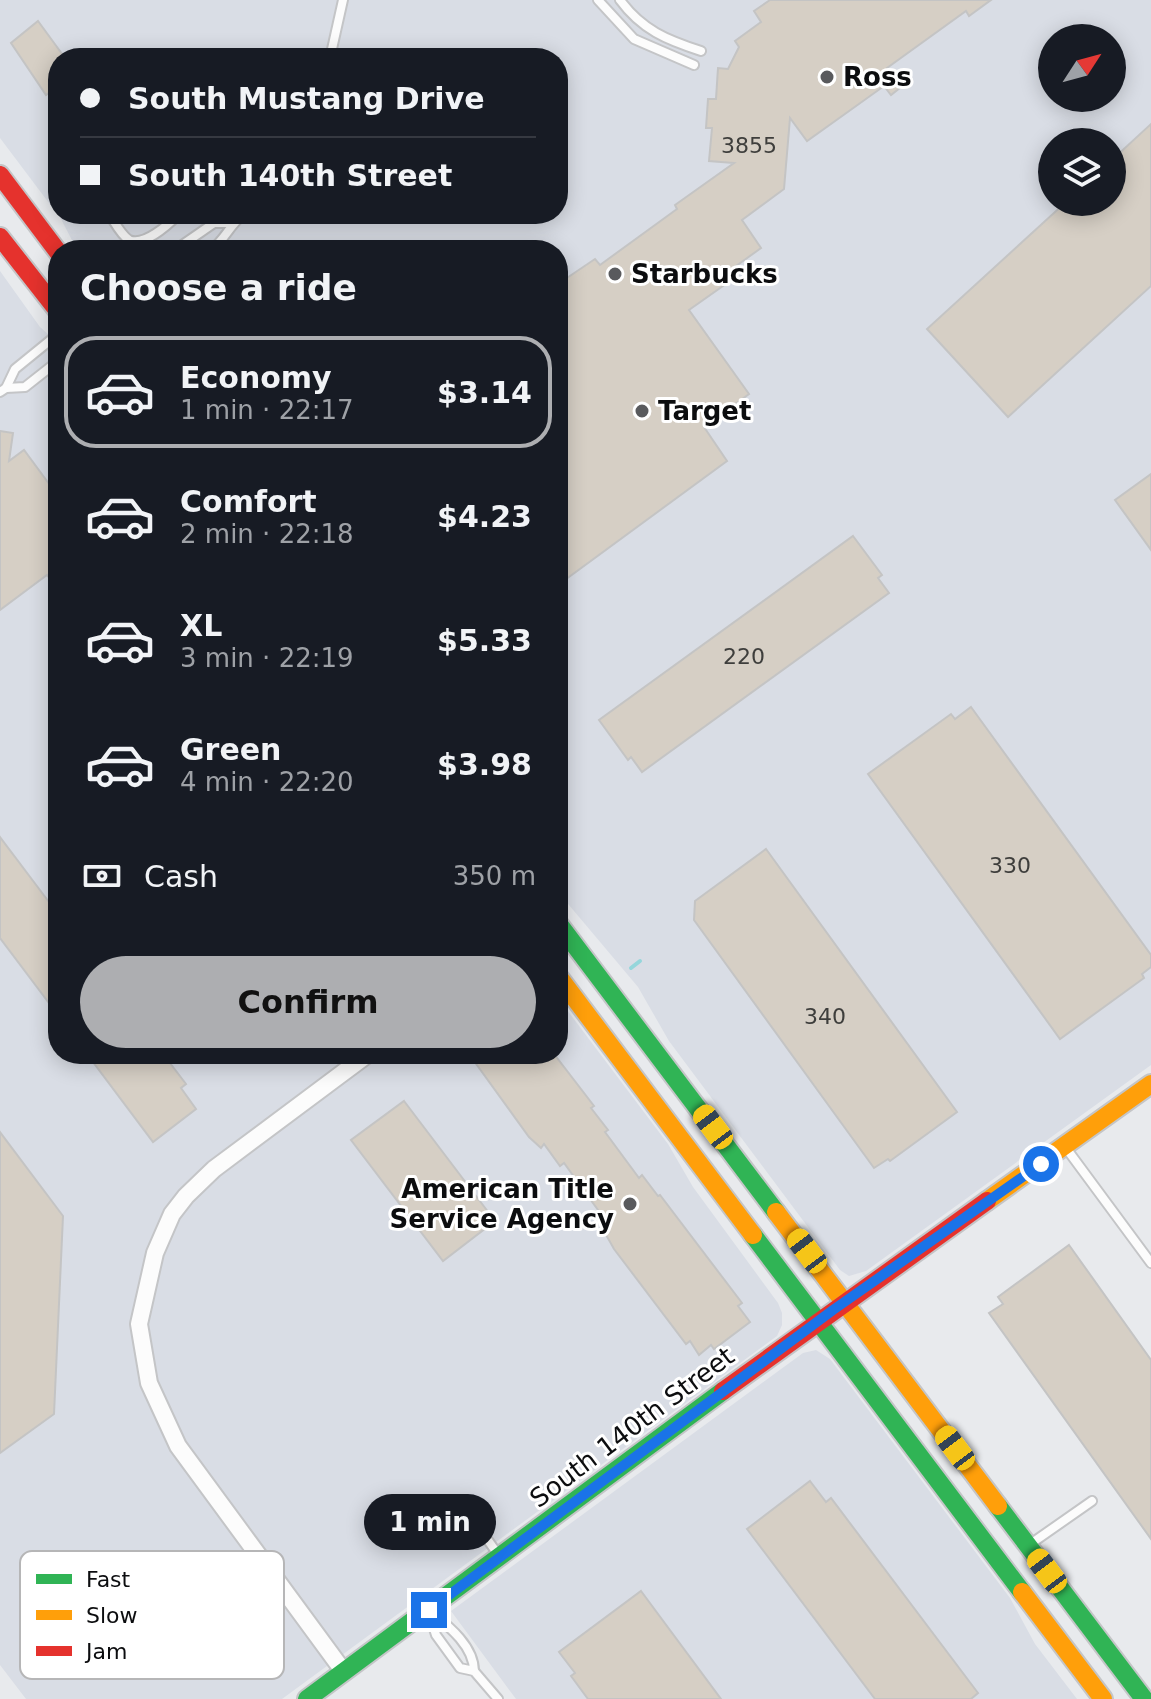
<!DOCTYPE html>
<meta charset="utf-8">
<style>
body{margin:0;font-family:"DejaVu Sans",sans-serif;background:#20242c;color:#f1f3f6;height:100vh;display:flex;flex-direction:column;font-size:30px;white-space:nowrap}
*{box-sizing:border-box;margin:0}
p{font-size:26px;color:#9ea1a6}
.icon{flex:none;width:44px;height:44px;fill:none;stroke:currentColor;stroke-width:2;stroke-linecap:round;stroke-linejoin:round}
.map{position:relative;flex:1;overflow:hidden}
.side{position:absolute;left:48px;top:240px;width:520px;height:824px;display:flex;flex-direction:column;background:#171b24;border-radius:32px;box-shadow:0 4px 20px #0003}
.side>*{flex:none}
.top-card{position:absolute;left:48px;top:48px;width:520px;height:176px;border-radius:32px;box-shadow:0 4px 20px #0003;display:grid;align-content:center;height:176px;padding:0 32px;background:#171b24}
.needle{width:52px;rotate:54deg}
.controls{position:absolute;left:1038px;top:24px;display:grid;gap:16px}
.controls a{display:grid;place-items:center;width:88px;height:88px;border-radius:50%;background:#171b24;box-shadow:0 4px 20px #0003;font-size:40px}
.end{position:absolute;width:36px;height:36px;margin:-18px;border:10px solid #1a73e8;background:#fff;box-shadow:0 0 0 4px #fff}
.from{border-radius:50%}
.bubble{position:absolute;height:56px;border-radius:28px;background:#171b24;box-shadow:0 4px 20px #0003;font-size:26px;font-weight:700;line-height:56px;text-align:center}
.car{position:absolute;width:24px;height:48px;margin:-24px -12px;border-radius:10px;box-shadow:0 0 6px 2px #0007;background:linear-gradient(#f5c518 24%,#345 0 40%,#f5c518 0 76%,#345 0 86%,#f5c518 0)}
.top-card b{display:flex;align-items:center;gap:28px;height:76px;font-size:30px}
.top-card b+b{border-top:2px solid #363941}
.top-card i{width:20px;height:20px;background:#f1f3f6}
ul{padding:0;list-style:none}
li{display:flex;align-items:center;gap:24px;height:112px;margin:0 16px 12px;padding:0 16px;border:4px solid transparent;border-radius:32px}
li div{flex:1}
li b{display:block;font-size:30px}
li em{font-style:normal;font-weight:700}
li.on{border-color:#adaeb1}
li>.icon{width:72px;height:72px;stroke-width:1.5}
h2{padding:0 32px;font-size:36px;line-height:96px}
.pay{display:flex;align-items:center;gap:20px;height:88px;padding:0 32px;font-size:30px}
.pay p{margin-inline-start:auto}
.button{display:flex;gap:16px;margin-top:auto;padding:16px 32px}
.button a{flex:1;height:92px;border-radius:48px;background:#adaeb1;color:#111;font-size:32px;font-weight:700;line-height:92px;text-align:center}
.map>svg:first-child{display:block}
.built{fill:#d9dde5;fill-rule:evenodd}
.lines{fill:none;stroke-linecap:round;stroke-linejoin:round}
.stream{stroke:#95d6db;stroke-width:4}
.building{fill:#d6cfc5;stroke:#c4c4c4;stroke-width:2}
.lane-casing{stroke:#c4c5c7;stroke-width:12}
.street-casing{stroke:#c4c5c7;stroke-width:20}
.fast-casing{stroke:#c4c5c7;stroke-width:22}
.slow-casing{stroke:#c4c5c7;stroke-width:22}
.jam-casing{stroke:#c4c5c7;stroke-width:22}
.lane{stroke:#fcfcfc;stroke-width:8}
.street{stroke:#fcfcfc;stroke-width:16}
.fast{stroke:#30b455;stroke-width:18}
.slow{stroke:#ff9f0a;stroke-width:18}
.jam{stroke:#e5322d;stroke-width:18}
.route{stroke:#1a73e8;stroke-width:10}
.poi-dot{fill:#595a5d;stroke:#fff;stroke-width:3}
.labels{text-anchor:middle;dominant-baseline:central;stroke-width:6;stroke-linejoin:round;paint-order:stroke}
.number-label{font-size:22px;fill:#3e3e3c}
.poi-label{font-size:26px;font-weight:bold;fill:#0c0d0f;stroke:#fff;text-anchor:start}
.street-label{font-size:26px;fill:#0c0d0f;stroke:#fff}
.key{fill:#fff;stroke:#b6b6b7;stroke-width:2}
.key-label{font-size:22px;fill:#0c0d0f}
</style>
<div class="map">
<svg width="1151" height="1699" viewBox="0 0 1151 1699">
<rect width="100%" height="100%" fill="#e8eaed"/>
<g class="built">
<path d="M0,0H1151V1065L866,1271L849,1276L840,1270L669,1041L638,987L558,892V250H77L61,219L0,138ZM1052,38H1112V98H1052ZM58,58H558V214H58ZM1052,142H1112V202H1052Z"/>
<path d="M0,271L40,327L58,343V1054H558V998L668,1144L693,1187L778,1303L782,1313V1325L777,1336L282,1699H26L0,1665Z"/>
<path d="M816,1350L830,1359L1010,1598L1035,1644L1077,1699H516L451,1611L803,1353Z"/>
</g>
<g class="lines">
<path class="stream" d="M631,968L640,961"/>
</g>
<g class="building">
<path d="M770,0H991L969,16L966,11L887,68L901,87L891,95L884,86L807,141L790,118L784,189L742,220L761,248L725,274L730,281L689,310L749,394L704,427L727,461L558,585V284L595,259L600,265L677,209L675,205L734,163L709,161L712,128H706L708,99H716L718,68L728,69L739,47L735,41L761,22L754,11Z"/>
<path d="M38,21L65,58H58V86L46,95L11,43Z"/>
<path d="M1151,124V286L1008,417L927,329L1066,202H1112V160Z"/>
<path d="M0,431L13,433L9,461L24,450L58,496V589L47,575L0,610Z"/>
<path d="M1151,474V550L1115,500Z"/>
<path d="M853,536L882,575L878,578L889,593L642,772L631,757L628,760L599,720Z"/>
<path d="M971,707L1151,955V967L1142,974L1144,978L1060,1039L868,774L951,714L955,719Z"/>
<path d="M0,837L58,914V1015L0,938Z"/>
<path d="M766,849L957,1112L890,1161L888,1159L874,1168L694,920L695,901Z"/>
<path d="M87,1054H163L186,1084L181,1088L196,1109L153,1142Z"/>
<path d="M469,1054H554L594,1106L591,1108L608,1130L605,1132L639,1178L642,1175L658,1196L660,1195L742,1303L738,1306L750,1322L714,1349L711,1345L699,1355L690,1341L686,1344L614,1249L605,1233L609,1232L595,1212L598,1210L564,1163L560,1166L544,1144L541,1148L529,1137Z"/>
<path d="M404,1101L495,1221L443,1261L351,1140Z"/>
<path d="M0,1132L63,1216L54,1414L0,1453Z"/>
<path d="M1069,1245L1151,1360V1539L989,1313L1003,1304L998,1297Z"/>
<path d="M810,1481L826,1502L831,1498L978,1693L971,1699H875L747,1529Z"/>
<path d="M641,1591L721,1699H588L571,1676L575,1673L559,1652Z"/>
</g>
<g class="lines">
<defs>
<g id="lane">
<path d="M598,0L634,39L694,65"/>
<path d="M620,0C642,30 667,40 701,51"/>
<path d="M330,58L343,0"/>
<path d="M109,214C114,221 121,235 129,240C144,247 169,224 179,214"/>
<path d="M175,250L214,223H231"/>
<path d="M211,250C226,239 229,225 244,214"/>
<path d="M6,388L25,387L58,361"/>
<path d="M0,392L6,388L15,369L58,334"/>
<path d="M1066,1148L1151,1263"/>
<path d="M465,1508L497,1553"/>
<path d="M1029,1545L1092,1501"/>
<path d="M429,1613L436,1635L460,1668L474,1671L498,1699"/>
<path d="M432,1613C450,1627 474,1647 474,1671"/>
</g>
<path id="street" d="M344,1672L178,1446L149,1383L139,1324L155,1253L172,1214L186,1196L214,1169L368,1054"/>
<g id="fast">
<path d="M558,923L776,1212"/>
<path d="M753,1235L1022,1592"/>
<path d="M998,1506L1144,1699"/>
<path d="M307,1699L723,1391"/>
</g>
<g id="slow">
<path d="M558,976L753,1235"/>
<path d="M987,1201L1151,1084"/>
<path d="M776,1212L998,1506"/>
<path d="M1022,1592L1103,1699"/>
</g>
<g id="jam">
<path d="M0,175L58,252"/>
<path d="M0,237L58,311"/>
<path d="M723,1391L987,1201"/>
</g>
</defs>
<use href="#lane" class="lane-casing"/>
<use href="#street" class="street-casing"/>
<use href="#fast" class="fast-casing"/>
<use href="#slow" class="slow-casing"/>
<use href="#jam" class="jam-casing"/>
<use href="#lane" class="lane"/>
<use href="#street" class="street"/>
<use href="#fast" class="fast"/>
<use href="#slow" class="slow"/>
<use href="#jam" class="jam"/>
</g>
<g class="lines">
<path class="route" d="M429,1610L833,1310L1041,1164"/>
</g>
<g class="poi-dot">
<circle cx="827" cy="77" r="8"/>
<circle cx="615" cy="274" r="8"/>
<circle cx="642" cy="411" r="8"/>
<circle cx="630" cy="1204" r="8"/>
</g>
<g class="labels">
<g class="number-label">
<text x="749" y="145">3855</text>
<text x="744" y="656">220</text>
<text x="1010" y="865">330</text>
<text x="825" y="1016">340</text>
</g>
<g class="poi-label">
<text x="843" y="77">Ross</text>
<text x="631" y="274">Starbucks</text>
<text x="658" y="411">Target</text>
<text x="614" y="1189" text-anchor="end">American Title<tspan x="614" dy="30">Service Agency</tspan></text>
</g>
<g class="street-label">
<text transform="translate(632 1427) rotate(-37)">South 140th Street</text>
</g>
</g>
<rect x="20" y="1551" width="264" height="128" rx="12" class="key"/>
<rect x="36" y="1574" width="36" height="10" fill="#30b455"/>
<rect x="36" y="1610" width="36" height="10" fill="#ff9f0a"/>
<rect x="36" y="1646" width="36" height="10" fill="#e5322d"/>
<g class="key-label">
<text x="86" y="1587">Fast</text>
<text x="86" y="1623">Slow</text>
<text x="86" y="1659">Jam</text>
</g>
</svg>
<div class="controls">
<a><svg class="needle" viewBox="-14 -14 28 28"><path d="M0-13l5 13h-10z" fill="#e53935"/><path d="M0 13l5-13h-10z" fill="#9ea1a6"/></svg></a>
<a><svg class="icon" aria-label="layers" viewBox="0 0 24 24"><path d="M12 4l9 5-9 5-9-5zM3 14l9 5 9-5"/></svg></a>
</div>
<i class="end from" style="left:1041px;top:1164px"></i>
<i class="end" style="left:429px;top:1610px"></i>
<div class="bubble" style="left:364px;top:1494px;width:132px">1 min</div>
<i class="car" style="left:713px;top:1127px;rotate:323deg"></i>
<i class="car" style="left:807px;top:1251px;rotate:323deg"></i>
<i class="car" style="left:955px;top:1448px;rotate:323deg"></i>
<i class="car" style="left:1047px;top:1571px;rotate:323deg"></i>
<div class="top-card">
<b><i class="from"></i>South Mustang Drive</b>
<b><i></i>South 140th Street</b>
</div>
<section class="side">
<h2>Choose a ride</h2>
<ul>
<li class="on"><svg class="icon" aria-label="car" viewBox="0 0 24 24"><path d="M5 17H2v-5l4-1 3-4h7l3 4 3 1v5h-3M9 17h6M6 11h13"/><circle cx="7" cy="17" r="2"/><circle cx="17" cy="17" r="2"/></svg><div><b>Economy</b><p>1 min · 22:17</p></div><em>$3.14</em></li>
<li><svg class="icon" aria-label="car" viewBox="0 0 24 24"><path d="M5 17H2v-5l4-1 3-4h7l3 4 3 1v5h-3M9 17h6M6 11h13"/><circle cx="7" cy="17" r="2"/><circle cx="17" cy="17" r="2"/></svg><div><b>Comfort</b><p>2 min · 22:18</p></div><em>$4.23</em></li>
<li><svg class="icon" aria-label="car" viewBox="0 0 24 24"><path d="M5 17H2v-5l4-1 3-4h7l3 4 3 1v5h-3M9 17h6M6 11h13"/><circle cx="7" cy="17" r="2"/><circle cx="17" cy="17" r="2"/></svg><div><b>XL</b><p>3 min · 22:19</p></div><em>$5.33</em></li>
<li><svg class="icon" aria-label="car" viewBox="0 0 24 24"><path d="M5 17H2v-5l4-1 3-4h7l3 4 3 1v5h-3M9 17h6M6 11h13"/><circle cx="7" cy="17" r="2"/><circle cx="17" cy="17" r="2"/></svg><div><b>Green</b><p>4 min · 22:20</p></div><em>$3.98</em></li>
</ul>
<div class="pay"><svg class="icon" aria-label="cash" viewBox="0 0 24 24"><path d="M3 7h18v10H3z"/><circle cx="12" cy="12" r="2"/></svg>Cash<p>350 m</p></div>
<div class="button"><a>Confirm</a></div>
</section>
</div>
